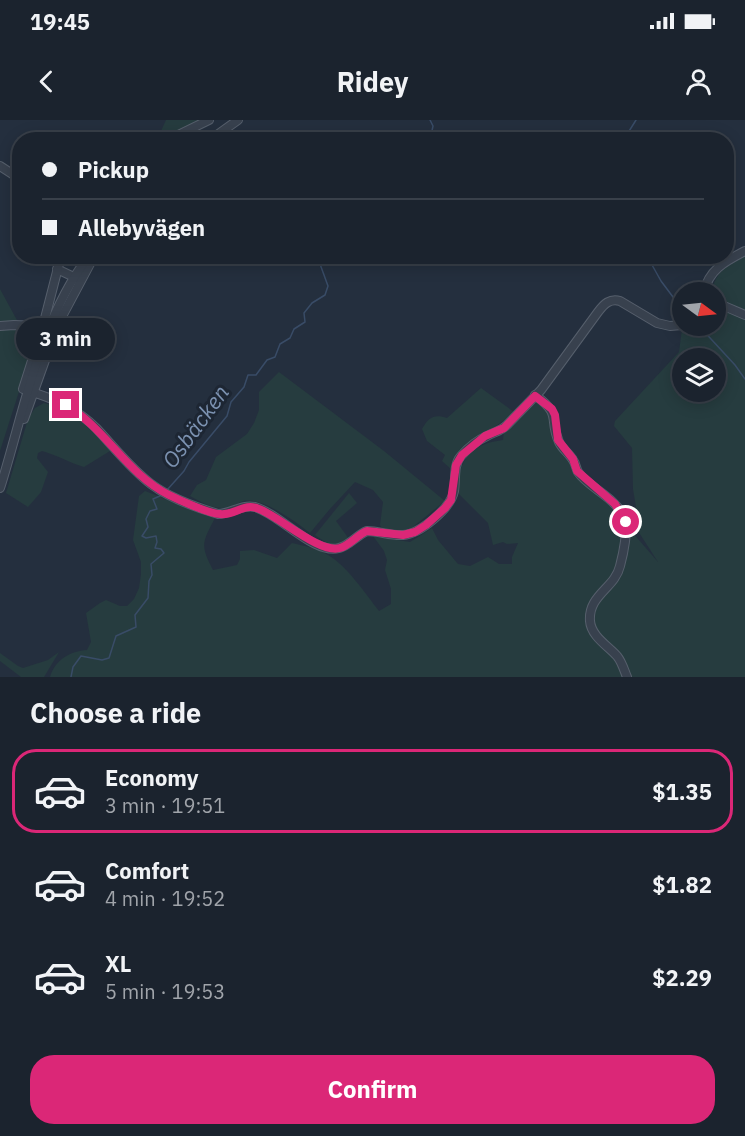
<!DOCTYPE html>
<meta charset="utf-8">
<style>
body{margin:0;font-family:"IBM Plex Sans",sans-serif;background:#282f3a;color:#f1f3f6;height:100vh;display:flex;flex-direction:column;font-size:22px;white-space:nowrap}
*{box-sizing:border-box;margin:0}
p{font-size:20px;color:#a0a4aa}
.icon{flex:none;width:33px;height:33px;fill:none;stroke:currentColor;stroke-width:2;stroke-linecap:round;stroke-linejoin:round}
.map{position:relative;height:557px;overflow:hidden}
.side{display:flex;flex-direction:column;background:#1b232e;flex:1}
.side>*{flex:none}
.guide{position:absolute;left:12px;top:12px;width:722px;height:132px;border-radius:24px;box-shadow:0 3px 15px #0003,0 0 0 2px #39404a;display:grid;align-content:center;height:132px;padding:0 30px;background:#1b232e}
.needle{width:39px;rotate:105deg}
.controls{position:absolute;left:672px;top:162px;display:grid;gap:12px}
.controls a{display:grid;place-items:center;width:54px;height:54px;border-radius:50%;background:#1b232e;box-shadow:0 3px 15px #0003,0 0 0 2px #39404a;font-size:30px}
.end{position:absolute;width:27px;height:27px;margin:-14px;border:8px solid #db2777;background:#fff;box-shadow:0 0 0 3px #fff}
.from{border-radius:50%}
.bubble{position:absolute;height:42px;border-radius:21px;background:#1b232e;box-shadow:0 3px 15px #0003,0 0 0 2px #39404a;font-size:20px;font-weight:700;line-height:42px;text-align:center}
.guide b{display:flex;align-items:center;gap:21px;height:57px;font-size:22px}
.guide b+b{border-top:2px solid #39404a}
.guide i{width:15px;height:15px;background:#f1f3f6}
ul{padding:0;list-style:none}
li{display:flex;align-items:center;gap:18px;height:84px;margin:0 12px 9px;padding:0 18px;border:3px solid transparent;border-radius:24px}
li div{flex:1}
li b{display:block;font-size:22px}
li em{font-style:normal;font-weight:700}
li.selected{border-color:#db2777}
li>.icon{width:54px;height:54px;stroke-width:1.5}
h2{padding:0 30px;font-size:27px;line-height:72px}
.action{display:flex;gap:12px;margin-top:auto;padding:12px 30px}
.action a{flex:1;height:69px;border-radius:24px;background:#db2777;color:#fff;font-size:24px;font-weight:700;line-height:69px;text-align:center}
.status{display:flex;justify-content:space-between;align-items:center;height:42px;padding:0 30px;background:#1b232e;direction:ltr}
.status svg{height:16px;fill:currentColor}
header{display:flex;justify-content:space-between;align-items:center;height:78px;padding:0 30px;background:#1b232e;font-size:27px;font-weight:700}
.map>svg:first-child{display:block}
.green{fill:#263c3f;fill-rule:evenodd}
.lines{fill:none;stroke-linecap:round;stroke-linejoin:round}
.stream{stroke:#394c67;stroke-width:1.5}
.minor-casing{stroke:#565f6c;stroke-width:10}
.minor{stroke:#38414e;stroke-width:8}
.route{stroke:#db2777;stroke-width:8}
.labels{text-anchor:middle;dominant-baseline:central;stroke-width:6;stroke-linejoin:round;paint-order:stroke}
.water-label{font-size:22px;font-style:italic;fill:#7c92b1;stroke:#1d2633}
</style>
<div class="status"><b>19:45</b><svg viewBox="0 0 49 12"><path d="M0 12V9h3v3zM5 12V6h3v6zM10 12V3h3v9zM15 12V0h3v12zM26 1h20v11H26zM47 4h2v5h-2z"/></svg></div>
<header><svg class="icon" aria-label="back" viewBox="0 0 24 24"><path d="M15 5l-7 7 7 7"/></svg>Ridey<svg class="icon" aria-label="person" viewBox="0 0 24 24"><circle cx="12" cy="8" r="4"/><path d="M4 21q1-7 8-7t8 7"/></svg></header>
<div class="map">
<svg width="745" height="557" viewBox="0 0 745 557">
<rect width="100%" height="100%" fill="#242f3e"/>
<g class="green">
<path d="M166,0H206L162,17L161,11Z"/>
<path d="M745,136V557H50C55,540 70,531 87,530L91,522L86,493L100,483L106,480L120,486H127L134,479L139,468L141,454V442L133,420L139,376L145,371L215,398C202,423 200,425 213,450L237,445L240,439V431L254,430L277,438L292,423C304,426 317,428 328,435C347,446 365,473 379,491L391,484V469L385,450L387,440L384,431L373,416L410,422L432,408L438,420L458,444L470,446L488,437L499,444H512V437L518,423L507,424L503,422L493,425L488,403L457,372C459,339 470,324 503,320L504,311L535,281L551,294L563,332L658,442L627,394L636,387L633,369L632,328L614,306L615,301L679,232L682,209L689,206H716V172H711C718,149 725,148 745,136ZM682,238H716V272H682Z"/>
<path d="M0,169L18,202L0,203Z"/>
<path d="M17,207L39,209L0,331V209Z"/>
<path d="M279,252L384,331L445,381L408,411L383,410L380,405L383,382L373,370L355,362L329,390L310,413C296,402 263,377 243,381C239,382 235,386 230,387C215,391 203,383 190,376L197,365L206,360L216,337L247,314L254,303L259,290V272Z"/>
<path d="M481,268L514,292C494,312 458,320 452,350L442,341L445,335L427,321L422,309C429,297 434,294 447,298Z"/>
<path d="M44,283C73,289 93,308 110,331L84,347C70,343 57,335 42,331L38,333L37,338L48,352L41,372L28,387L6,373L28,299L35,288Z"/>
<path d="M349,373L357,383L336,401L349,419C333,429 330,425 315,415Z"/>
<path d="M59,532L44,557H21L0,541V533L18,546L23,548L48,540Z"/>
</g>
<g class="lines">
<g class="stream">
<path d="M430,0L433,6L430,20"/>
<path d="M627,20L626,16L636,0"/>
<path d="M343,136L362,141L369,136"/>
<path d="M647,136L661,161L682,189"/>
<path d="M699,206L735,245L745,259"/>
<path d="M167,370L184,351L189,342L227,296L231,282L244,267L248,255H256L267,240L275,237L280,224L290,218L294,209L305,202L304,193L312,183L325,175L328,166L320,144L322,139L333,136"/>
<path d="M71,557L73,547L81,536L102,540L109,538L116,516L136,507L135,495L148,478L149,461L152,455L151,444L164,433L161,429L155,428L157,422L156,416L146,418L142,416L148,407L146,399L150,391L157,389L153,379L162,375"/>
</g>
<defs>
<g id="minor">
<path d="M168,20L209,0"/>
<path d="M210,20L238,0"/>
<path d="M0,46L20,59"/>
<path d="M57,149L78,159"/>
<path d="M704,172C709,149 726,141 745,131"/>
<path d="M716,185L724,186L745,195"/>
<path d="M0,206L14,205L43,206"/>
<path d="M23,269L43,206L61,136"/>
<path d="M28,271C54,278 77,289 96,308C114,327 130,348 151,364C168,377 198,388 218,394C231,394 241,384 255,387C280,394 314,435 339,428C349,426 357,415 367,411C379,411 391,416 403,415C420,414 451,388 454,371C456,360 453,345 461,336C468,328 478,320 487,316C494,312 501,311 507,305L541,270L598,192C604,184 610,178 620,181L657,203L670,206L682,205"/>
<path d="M535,275C563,296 548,297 559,322C562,329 569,333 573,340C576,344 576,349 578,352C589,368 614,376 624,397C629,408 623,435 620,446C615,468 588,475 590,501C591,516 608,526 617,536C622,542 624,550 627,557"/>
<path d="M24,299L58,204L91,142"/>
<path d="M0,368C24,293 39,200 89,136"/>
</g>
</defs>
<use href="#minor" class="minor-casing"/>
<use href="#minor" class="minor"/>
</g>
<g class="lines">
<path class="route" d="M66,285C106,309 127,354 169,375C179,380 210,394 220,394C235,396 244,382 259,389C280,397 320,434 340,428C350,425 357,415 367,411L403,415L415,412L426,405L445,388L451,380L456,345L462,335L485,316L504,308L535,276L552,289L555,295L558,320L573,339L577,351L615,384L626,402"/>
</g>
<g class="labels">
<g class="water-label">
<text transform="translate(195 306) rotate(-54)">Osbäcken</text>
</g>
</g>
</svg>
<div class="controls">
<a><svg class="needle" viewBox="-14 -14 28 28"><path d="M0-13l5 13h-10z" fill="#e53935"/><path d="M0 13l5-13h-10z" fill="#a0a4aa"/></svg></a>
<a><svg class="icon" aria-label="layers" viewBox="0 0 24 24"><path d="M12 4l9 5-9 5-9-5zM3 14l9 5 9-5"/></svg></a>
</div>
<i class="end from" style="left:626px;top:402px"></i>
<i class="end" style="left:66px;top:285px"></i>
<div class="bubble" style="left:16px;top:198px;width:99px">3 min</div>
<div class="guide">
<b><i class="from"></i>Pickup</b>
<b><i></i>Allebyvägen</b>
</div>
</div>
<section class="side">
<h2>Choose a ride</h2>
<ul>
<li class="selected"><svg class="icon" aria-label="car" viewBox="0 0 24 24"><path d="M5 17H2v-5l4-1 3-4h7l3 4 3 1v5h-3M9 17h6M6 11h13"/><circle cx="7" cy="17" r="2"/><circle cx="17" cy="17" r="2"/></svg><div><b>Economy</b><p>3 min · 19:51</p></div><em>$1.35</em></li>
<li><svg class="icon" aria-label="car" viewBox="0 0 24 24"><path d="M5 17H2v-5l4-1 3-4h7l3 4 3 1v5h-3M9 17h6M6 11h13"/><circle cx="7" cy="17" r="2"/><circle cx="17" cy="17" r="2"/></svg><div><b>Comfort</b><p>4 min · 19:52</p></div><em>$1.82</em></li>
<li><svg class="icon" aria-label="car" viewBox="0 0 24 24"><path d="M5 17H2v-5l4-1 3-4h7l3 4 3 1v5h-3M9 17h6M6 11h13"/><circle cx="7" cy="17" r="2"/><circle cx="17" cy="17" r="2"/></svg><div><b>XL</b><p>5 min · 19:53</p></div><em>$2.29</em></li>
</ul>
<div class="action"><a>Confirm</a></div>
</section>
